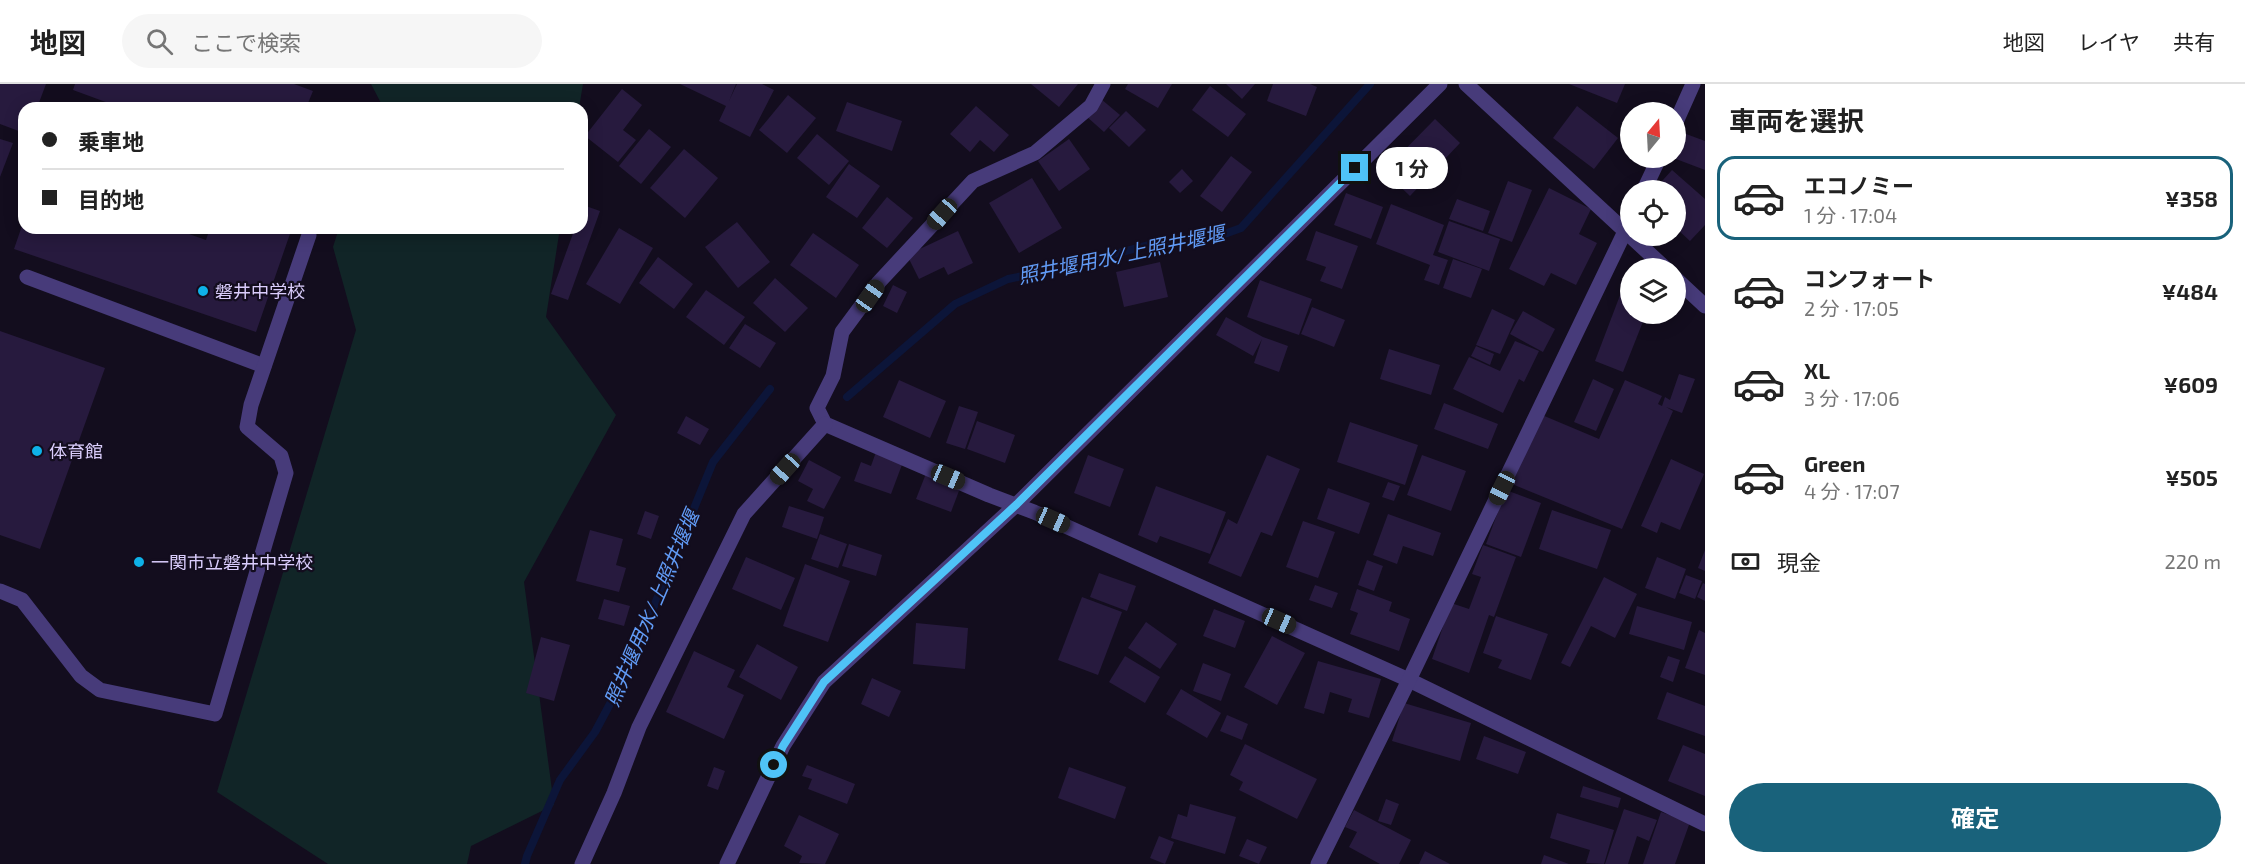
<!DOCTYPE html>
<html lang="ja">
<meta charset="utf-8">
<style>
body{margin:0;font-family:"Exo 2","Noto Sans JP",sans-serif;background:#f6f6f6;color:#222;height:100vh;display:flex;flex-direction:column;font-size:22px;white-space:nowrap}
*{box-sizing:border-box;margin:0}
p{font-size:20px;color:#767676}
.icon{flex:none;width:33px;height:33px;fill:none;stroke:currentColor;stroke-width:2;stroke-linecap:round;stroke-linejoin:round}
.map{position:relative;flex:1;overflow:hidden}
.details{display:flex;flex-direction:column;background:#fff;width:540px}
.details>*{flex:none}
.hud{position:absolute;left:18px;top:18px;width:570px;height:132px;border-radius:18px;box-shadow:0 3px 15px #0003;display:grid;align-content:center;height:132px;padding:0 24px;background:#fff}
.needle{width:39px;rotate:18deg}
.fabs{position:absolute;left:1620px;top:18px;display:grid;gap:12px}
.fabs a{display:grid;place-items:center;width:66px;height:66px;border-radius:50%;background:#fff;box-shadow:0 3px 15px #0003;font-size:30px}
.end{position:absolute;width:27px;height:27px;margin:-14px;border:8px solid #4fc3f7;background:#111;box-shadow:0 0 0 3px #111}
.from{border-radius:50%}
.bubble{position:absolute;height:42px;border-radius:21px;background:#fff;box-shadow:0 3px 15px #0003;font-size:20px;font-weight:700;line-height:42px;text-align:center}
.car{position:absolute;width:18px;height:36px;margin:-18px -9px;border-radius:8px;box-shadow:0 0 4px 2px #0007;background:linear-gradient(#222 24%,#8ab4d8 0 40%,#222 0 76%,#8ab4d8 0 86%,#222 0)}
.hud b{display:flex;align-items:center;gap:21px;height:57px;font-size:22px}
.hud b+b{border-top:2px solid #e0e0e0}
.hud i{width:15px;height:15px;background:#222}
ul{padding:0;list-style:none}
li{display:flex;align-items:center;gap:18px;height:84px;margin:0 12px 9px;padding:0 12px;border:3px solid transparent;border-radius:18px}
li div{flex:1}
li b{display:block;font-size:22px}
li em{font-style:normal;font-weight:700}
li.selected{border-color:#19627b}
li>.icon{width:54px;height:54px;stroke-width:1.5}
h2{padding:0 24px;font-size:27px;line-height:72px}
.pay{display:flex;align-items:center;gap:15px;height:66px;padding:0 24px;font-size:22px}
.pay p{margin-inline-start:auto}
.cta{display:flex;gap:12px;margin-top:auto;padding:12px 24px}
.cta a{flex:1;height:69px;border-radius:36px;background:#19627b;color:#fff;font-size:24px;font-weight:700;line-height:69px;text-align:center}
header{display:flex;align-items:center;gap:36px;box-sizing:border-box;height:84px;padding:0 30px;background:#fff;border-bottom:2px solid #e0e0e0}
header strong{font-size:28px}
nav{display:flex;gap:33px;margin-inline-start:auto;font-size:21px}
.search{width:420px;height:54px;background:#f6f6f6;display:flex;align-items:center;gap:15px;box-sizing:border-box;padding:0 21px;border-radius:33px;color:#767676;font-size:22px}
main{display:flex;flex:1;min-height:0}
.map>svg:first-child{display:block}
.green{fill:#112527}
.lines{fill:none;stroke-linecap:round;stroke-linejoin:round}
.stream{stroke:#0c1539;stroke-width:8}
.building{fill:#271a3e}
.minor{stroke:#473b7a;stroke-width:15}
.route{stroke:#4fc3f7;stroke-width:8}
.poi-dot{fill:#0eb1e8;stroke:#130d1e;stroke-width:2}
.labels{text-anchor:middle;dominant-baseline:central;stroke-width:4.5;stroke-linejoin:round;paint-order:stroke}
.poi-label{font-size:18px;fill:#dacdfc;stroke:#130d1e;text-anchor:start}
.water-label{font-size:20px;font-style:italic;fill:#619bf6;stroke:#130d1e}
</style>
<header>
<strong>地図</strong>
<div class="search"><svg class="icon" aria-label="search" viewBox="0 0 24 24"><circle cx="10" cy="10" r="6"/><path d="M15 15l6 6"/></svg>ここで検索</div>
<nav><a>地図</a><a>レイヤ</a><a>共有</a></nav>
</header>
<main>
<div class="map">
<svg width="1705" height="780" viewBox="0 0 1705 780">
<rect width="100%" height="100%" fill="#130d1e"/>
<g class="green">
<path d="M371,0H583L579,24H381L382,21Z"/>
<path d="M339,144H560L546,233L616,331L524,498L554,721L471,762L467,780H328L217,708L356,246L333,163Z"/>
</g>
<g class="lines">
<g class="stream">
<path d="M847,313L955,220L1008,195L1058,185L1156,159L1219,152L1241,144L1370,0"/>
<path d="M525,780L527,772L560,696L595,648L627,588L713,378L770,305"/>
</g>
</g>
<g class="building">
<path d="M0,0H46L37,24H24V49L0,40Z"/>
<path d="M75,0H294L313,7L306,24H122L73,6Z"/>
<path d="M680,0H736L729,17L737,0H762L774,6L750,53L719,37L726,22Z"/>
<path d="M1031,0H1078L1059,23Z"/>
<path d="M1128,0H1172L1158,24L1125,5Z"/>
<path d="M1226,0H1255L1242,15Z"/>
<path d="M1273,0H1310L1317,3L1306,32L1267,17Z"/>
<path d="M1569,0H1625L1617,19Z"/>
<path d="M1210,2L1246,30L1228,53L1192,26Z"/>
<path d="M622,5L642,21L623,46L636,56L618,78L585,52Z"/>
<path d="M788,11L816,34L787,69L759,46Z"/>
<path d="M1101,15L1120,31L1104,48L1086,32Z"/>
<path d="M847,18L902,37L892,67L836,47Z"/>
<path d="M976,22L1009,51L994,68L980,56L970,68L950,50Z"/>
<path d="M1577,22L1618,54L1594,85L1553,54Z"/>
<path d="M1126,27L1146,46L1129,63L1109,44Z"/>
<path d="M1435,35L1460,59L1410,112L1384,87Z"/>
<path d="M649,45L671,63L641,100L619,82Z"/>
<path d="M1678,47L1705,57V86L1676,75V52Z"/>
<path d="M817,50L849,77L829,101L797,74Z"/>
<path d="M0,55L13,59L0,93Z"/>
<path d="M1069,55L1090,85L1059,107L1038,77Z"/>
<path d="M684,65L718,94L685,134L650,104Z"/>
<path d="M1231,72L1252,88L1222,128L1200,112Z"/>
<path d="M849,80L880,102L857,134L826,113Z"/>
<path d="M1182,85L1193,97L1180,109L1169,98Z"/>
<path d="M1672,86L1705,115V141L1690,157L1676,144V106H1654Z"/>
<path d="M1032,94L1062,144L1019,169L989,119Z"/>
<path d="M1508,97L1532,106L1512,158L1488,149Z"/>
<path d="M1549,104L1591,125L1579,150L1597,159L1576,201L1551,189L1544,202L1509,185Z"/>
<path d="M1346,109L1383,123L1371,155L1334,141Z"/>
<path d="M887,113L913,134L887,164L862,144Z"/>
<path d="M1457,115L1490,127L1483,147L1449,135Z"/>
<path d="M1391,120L1444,141L1433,171L1448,176L1439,201L1424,196L1430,181L1376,160Z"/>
<path d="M583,121L600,127L568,216L551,210L575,144H582Z"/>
<path d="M24,136V144H172L206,156L210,144H292L256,248L14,165Z"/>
<path d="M1449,137L1500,155L1489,187L1438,168Z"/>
<path d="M737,138L770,178L738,204L705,163Z"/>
<path d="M619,144L653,164L620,220L586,200Z"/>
<path d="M958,147L973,179L948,191L944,183L919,195L907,171Z"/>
<path d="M1316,147L1358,162L1342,205L1320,197L1326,183L1306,176Z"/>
<path d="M813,149L859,181L836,214L790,181Z"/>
<path d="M658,173L693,200L674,225L639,199Z"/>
<path d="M1453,175L1482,185L1471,214L1443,204Z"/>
<path d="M1160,178L1168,213L1124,223L1116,188Z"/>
<path d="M1630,185V230H1646L1623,288L1595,277Z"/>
<path d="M775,194L808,224L785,248L753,219Z"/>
<path d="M1260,196L1312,215L1299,251L1247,233Z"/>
<path d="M893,201L907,208L897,229L883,222Z"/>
<path d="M706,206L745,233L724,261L686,233Z"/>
<path d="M1312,223L1345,236L1334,263L1301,250Z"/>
<path d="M1492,225L1515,236L1500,270L1476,261Z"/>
<path d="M1523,227L1555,245L1543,268L1510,250Z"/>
<path d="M1226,233L1263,253L1288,262L1279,288L1254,279L1262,255L1253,272L1216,251Z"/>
<path d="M745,240L776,259L760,284L729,264Z"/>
<path d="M0,247L105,284L40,465L0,451Z"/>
<path d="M1515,257L1539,267L1524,298L1519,295L1503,329L1453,305L1469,273L1500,287Z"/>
<path d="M1476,262L1494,270L1490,281L1471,272Z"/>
<path d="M1389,265L1440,281L1431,311L1380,295Z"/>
<path d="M1679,290L1695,295L1682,329L1666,323L1673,327L1622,445L1512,400L1542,331L1599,355L1625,296L1662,312L1658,320L1662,322L1665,313L1670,316Z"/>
<path d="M1593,295L1614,305L1596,347L1574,338Z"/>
<path d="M899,296L946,317L930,354L883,333Z"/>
<path d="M1444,319L1498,340L1488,365L1434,345Z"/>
<path d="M959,322L978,328L965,365L946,359Z"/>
<path d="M686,332L709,345L700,361L677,349Z"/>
<path d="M977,337L1015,351L1005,379L967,365Z"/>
<path d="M1350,338L1418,361L1405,401L1337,378Z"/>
<path d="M876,368L903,378L891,410L854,397L861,378L871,382Z"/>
<path d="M1088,371L1124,385L1110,423L1074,409Z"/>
<path d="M1267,371L1300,385L1272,452L1261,448L1241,493L1208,479L1228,435L1237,440Z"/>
<path d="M1422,371L1466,387L1451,427L1407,411Z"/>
<path d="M1671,375L1704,390L1680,446L1661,438L1657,449L1641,442Z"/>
<path d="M809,376L841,393L824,425L807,417L813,405L798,397Z"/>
<path d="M927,387L962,399L951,428L916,415Z"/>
<path d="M1388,398L1400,402L1394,417L1382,413Z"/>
<path d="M1156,402L1226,428L1210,470L1160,452L1157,459L1138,451Z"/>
<path d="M1328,404L1370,419L1359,450L1317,435Z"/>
<path d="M1506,406L1541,419L1521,473L1486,460Z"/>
<path d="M789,422L824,433L817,455L782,443Z"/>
<path d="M1552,426L1611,446L1597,485L1539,465Z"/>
<path d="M645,427L659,432L651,455L637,450Z"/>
<path d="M1388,430L1441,449L1433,472L1403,462L1397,480L1373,471Z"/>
<path d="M1303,437L1335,448L1318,494L1286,483Z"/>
<path d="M590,446L623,455L616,481L626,484L619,508L576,497Z"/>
<path d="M820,450L847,460L838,484L811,475Z"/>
<path d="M849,460L882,471L876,492L842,482Z"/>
<path d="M1483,461L1516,473L1494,533L1489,531L1469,589L1432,575L1451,519L1469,525L1481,493L1472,490Z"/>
<path d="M1705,466V487L1698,484Z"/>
<path d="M746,473L795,494L781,526L732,505Z"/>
<path d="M1657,473L1686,485L1675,515L1645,504Z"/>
<path d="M1367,476L1383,482L1374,507L1358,501Z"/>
<path d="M805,480L850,497L828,558L783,542Z"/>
<path d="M1099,489L1136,502L1127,527L1090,513Z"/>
<path d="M1686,491L1702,497L1695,515L1679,509Z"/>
<path d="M1604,493L1637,510L1615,554L1591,542L1570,583L1561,579Z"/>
<path d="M1703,499L1705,500V517L1697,513Z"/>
<path d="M1315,501L1338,509L1332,524L1309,516Z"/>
<path d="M1357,505L1392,518L1389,527L1410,535L1399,567L1350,550L1358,529L1350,526Z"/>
<path d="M1082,513L1122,528L1098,591L1058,576Z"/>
<path d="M604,515L630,522L624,542L598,535Z"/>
<path d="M1637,522L1692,538L1684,566L1629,550Z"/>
<path d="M1214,525L1245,537L1235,564L1203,552Z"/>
<path d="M1496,532L1548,550L1531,596L1498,584L1502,576L1483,569Z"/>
<path d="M1146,538L1177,560L1160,585L1128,564Z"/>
<path d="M916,539L968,544L965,585L913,580Z"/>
<path d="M1699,546L1705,549V591L1685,584Z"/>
<path d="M1272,552L1305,569L1277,621L1244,603Z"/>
<path d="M541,553L570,561L554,617L526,609Z"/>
<path d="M757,560L798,583L781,616L739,593Z"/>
<path d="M694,567L735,586L727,603L744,611L724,655L666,628Z"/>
<path d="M1125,572L1160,593L1145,619L1109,598Z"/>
<path d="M1668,572L1680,576L1673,598L1660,593Z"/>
<path d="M1318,577L1381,595L1369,634L1348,628L1352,615L1330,608L1324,630L1304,624Z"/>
<path d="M1203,579L1231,590L1221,617L1193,607Z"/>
<path d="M872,594L901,607L889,633L861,620Z"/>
<path d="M1181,605L1221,629L1207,654L1166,630Z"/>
<path d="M1667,608L1705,622V652L1657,635Z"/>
<path d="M1404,619L1471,639L1460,677L1392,657Z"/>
<path d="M1227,631L1248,640L1242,656L1220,647Z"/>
<path d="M1484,652L1526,668L1518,690L1476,675Z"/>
<path d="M1245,660L1317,695L1297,735L1239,706L1243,698L1230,691Z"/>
<path d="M1683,661L1705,670V712L1668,697Z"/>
<path d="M807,681L855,700L847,720L808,705L812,695L802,692Z"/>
<path d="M714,683L725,687L718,706L707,702Z"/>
<path d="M1069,683L1126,703L1115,735L1058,714Z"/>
<path d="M1583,702L1621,714L1618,724L1580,713Z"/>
<path d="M1386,715L1399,720L1391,741L1378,737Z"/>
<path d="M1190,720L1236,733L1225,770L1171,754L1178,730L1187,733Z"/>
<path d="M1624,725L1657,736L1649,757L1637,752L1628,780H1605Z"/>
<path d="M1354,726L1411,756L1399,780H1380L1349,763L1357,748L1345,743Z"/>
<path d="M1661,728L1690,738L1675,780H1643Z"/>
<path d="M1557,729L1614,746L1604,780L1586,779L1590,766L1550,754Z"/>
<path d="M799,731L839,750L825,780L799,779L802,772L784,762Z"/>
<path d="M1159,752L1174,758L1165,780L1150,774Z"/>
<path d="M1247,755L1267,763L1259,780L1239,772Z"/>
<path d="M1425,767L1450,780H1419Z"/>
<path d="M1544,771L1569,780H1541Z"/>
</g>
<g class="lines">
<g class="minor">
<path d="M1103,0L1091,22L1035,69L973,97L879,198L842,248L833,292L817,324L825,340L989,411L1034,428L1409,596L1705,740"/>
<path d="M1466,0L1665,184"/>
<path d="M1676,38L1693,0"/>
<path d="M1644,106L1659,74"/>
<path d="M27,193L264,282"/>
<path d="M1676,195L1705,222"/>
<path d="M0,507L22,516L81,592L100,606L215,630L286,389L281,372L247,343L251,321L309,151"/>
<path d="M582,780L614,709L639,643L744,430L825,340"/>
<path d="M727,780L783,662L824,598L1017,420L1440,0"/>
<path d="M1318,780L1409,596L1630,137"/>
</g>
</g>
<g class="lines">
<path class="route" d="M774,681L783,662L824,598L1017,420L1355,84"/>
</g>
<g class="poi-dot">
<circle cx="203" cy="207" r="6"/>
<circle cx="37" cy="367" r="6"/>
<circle cx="139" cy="478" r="6"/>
</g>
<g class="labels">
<g class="poi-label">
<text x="215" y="207">磐井中学校</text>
<text x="49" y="367">体育館</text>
<text x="151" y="478">一関市立磐井中学校</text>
</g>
<g class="water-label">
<text transform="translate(1121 170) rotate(-12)">照井堰用水/上照井堰堰</text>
<text transform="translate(651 524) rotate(-67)">照井堰用水/上照井堰堰</text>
</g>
</g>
</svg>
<div class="fabs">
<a><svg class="needle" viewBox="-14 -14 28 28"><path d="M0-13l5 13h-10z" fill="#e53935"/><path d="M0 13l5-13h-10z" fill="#767676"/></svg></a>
<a><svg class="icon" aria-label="locate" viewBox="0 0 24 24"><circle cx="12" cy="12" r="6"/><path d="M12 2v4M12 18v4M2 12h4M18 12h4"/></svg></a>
<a><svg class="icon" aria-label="layers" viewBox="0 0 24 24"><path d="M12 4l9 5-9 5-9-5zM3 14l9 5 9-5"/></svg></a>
</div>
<i class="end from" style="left:774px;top:681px"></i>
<i class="end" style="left:1355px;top:84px"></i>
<div class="bubble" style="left:1376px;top:63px;width:72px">1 分</div>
<i class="car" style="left:942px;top:130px;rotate:222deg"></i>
<i class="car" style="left:870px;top:212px;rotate:35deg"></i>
<i class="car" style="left:785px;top:385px;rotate:222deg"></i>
<i class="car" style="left:948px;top:393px;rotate:113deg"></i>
<i class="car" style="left:1502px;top:404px;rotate:206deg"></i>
<i class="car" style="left:1053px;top:436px;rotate:114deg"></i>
<i class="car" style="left:1279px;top:537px;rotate:114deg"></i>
<div class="hud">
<b><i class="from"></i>乗車地</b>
<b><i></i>目的地</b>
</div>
</div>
<section class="details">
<h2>車両を選択</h2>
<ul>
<li class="selected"><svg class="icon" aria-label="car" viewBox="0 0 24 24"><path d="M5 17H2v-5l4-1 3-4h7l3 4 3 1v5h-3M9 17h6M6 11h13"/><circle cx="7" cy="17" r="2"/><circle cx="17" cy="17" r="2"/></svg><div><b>エコノミー</b><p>1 分 · 17:04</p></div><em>¥358</em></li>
<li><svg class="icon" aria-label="car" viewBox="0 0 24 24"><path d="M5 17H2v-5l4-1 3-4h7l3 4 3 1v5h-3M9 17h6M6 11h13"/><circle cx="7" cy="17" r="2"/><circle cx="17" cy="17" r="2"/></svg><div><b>コンフォート</b><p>2 分 · 17:05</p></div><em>¥484</em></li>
<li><svg class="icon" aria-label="car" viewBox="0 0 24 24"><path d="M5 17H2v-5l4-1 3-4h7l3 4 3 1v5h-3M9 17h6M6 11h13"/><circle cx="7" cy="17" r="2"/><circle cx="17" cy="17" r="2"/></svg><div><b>XL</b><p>3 分 · 17:06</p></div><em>¥609</em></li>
<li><svg class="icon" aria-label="car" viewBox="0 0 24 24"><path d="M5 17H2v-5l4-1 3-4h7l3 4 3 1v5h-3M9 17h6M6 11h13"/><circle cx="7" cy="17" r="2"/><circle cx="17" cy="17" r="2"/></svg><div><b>Green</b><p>4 分 · 17:07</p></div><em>¥505</em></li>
</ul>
<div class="pay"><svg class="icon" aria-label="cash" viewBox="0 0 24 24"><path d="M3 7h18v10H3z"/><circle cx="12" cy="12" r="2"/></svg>現金<p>220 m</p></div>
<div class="cta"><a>確定</a></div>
</section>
</main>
